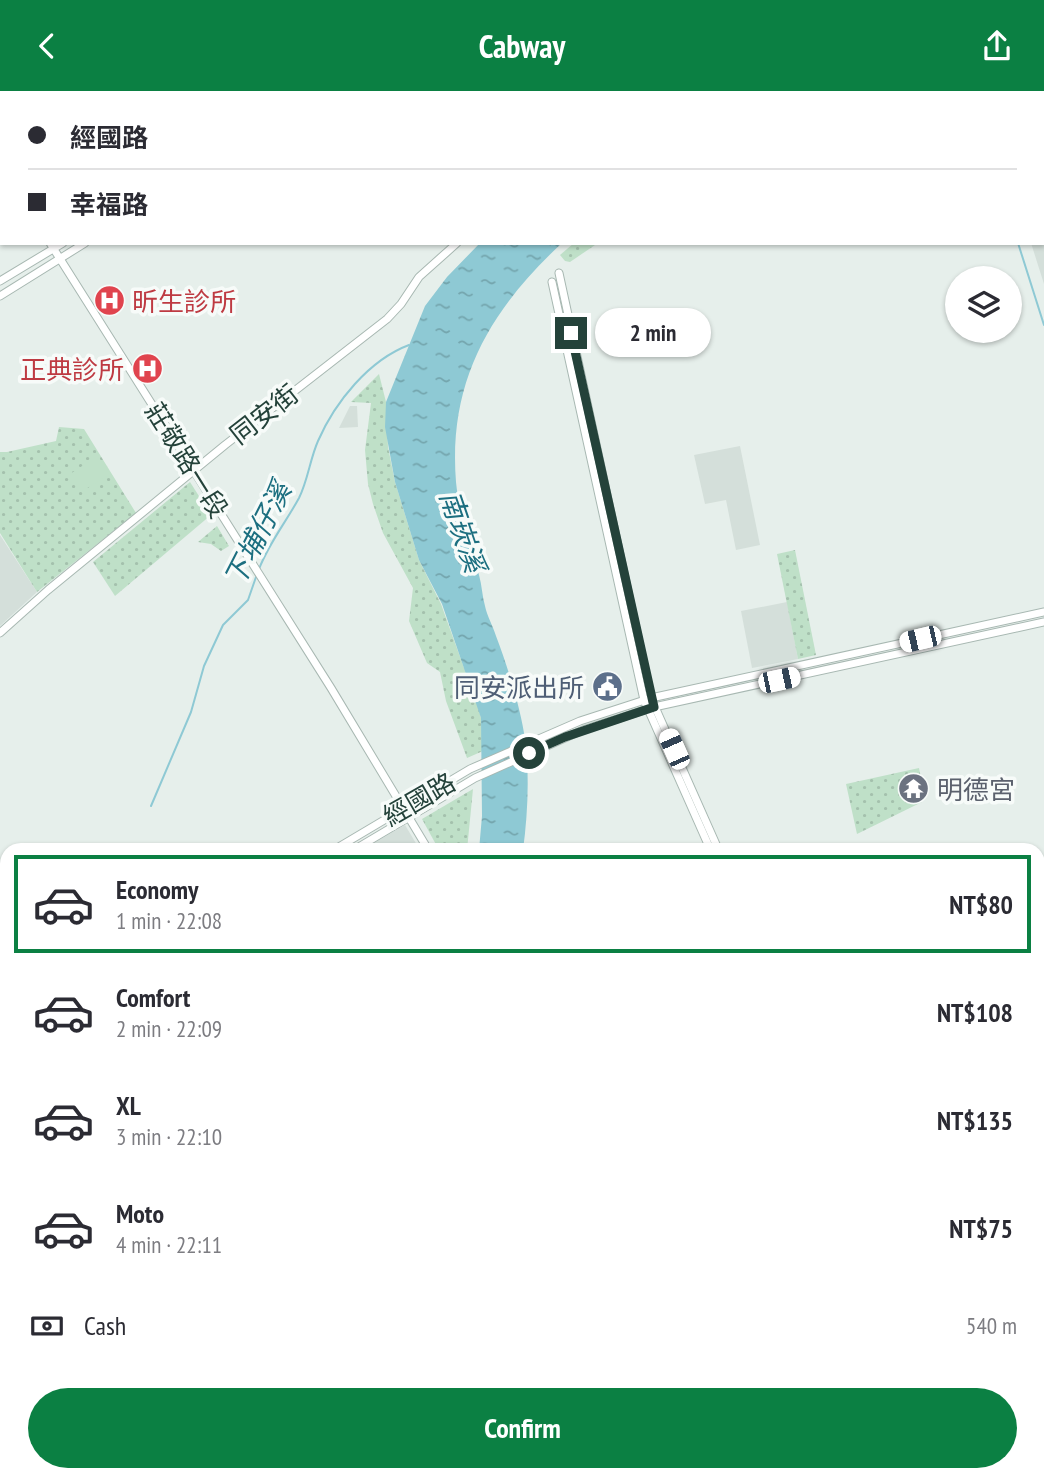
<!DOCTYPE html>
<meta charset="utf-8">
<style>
body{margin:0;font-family:"PT Sans Narrow","Noto Sans TC",sans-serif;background:#f2f2f3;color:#2b2b33;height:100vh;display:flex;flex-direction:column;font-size:26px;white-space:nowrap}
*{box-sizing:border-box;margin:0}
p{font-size:23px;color:#7c7c81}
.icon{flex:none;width:38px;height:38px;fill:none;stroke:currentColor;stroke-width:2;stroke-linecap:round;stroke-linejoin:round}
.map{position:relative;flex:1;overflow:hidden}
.details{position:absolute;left:0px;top:752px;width:1045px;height:639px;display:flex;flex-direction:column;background:#fff;border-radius:21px 21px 0 0;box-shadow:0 2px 5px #0004}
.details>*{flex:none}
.top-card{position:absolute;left:0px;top:0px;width:1045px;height:154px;box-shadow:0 2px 5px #0004;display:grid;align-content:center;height:154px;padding:0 28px;background:#fff}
.tools{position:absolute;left:945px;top:175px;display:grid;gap:14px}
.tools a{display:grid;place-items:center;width:77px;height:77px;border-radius:50%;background:#fff;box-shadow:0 2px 5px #0004;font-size:35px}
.end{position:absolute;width:32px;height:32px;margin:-16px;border:9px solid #24423a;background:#fff;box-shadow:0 0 0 4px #fff}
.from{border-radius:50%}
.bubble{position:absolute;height:49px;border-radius:24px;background:#fff;box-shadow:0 2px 5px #0004;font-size:23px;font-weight:600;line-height:49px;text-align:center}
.car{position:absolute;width:21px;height:42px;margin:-21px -10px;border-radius:9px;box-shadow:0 0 5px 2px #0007;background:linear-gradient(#fff 24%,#345 0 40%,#fff 0 76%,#345 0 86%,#fff 0)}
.top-card b{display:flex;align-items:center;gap:24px;height:66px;font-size:26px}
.top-card b+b{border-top:2px solid #e1e1e2}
.top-card i{width:18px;height:18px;background:#2b2b33}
ul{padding:12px 0 0;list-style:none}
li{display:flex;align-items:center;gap:21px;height:98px;margin:0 14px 10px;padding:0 14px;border:4px solid transparent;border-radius:0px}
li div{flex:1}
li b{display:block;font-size:26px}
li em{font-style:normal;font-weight:600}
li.on{border-color:#0b8043}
li>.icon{width:63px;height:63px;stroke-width:1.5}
.pay{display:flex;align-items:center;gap:18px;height:77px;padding:0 28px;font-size:26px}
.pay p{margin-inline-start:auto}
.cta{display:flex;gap:14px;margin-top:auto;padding:14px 28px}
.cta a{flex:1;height:80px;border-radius:42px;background:#0b8043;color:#fff;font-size:28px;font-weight:600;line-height:80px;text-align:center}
header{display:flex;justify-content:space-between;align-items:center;height:91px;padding:0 28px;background:#0b8043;color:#fff;font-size:32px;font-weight:600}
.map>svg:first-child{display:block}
.built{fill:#d4dfda}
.park{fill:url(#park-dots)}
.pitch{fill:#bfe0c8}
.water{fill:url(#water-ripples)}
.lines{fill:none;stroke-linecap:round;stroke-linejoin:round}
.stream{stroke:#8ec9d4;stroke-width:2}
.tertiary-casing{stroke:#a8b8b2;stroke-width:9}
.primary-casing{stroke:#c2cac8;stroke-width:10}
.tertiary{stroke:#fff;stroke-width:7}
.primary{stroke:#6aa596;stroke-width:9}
.route{stroke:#24423a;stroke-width:9}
.labels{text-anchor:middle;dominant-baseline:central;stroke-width:7;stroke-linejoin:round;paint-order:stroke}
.health-label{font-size:26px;fill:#be3a42;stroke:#f7fbf9;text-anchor:start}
.street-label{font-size:26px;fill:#24423a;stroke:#f7fbf9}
.service-label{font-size:26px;fill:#4e5e75;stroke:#f7fbf9;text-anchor:end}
.worship-label{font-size:26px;fill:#5b616d;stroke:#f7fbf9;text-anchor:start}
.water-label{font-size:28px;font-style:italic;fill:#1c6f80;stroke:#f7fbf9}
</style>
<header><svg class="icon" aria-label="back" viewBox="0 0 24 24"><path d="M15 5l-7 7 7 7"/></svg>Cabway<svg class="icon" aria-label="share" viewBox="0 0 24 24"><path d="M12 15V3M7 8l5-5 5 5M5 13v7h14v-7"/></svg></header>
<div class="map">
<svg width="1044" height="1391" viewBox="0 0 1044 1391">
<defs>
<pattern id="park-dots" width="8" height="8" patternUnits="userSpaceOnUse" patternTransform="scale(1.75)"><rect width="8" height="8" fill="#bfe0c8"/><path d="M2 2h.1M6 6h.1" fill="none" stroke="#a4c1ad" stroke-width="1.8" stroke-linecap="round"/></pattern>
<pattern id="water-ripples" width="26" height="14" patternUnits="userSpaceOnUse" patternTransform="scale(1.75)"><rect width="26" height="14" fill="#8ec9d4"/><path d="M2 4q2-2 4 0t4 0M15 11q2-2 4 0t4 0" fill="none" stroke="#74a5ad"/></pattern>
</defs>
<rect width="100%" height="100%" fill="#e6efeb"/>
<g class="built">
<path d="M984,0H1044V193L1031,152H1043V2Z"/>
<path d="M350,315H357L358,336L339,337Z"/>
<path d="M740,355L760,454L736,459L726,409L705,413L694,364Z"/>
<path d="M0,444L37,501L0,535Z"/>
<path d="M787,511L798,568L752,577L741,520Z"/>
<path d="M405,734L420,759H362Z"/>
<path d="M7,1033V1157L0,1146V1037Z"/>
<path d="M1044,1150V1391H676L689,1384H1038V1154Z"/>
</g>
<g class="park">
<path d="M574,152H598L570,171L565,170L560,164Z"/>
<path d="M379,283L386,311L388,356L395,391L419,469L441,513L477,613L481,627L483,660L467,667L446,610L440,581L427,572L409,530L413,497L383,442L373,413L368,393L365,359L371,312L351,311Z"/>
<path d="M59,336L84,338L136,422L37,501L0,442V361H7L56,350Z"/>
<path d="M190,391L211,424L115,505L93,471Z"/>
<path d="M217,435L229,455L221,460L211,453L198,451Z"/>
<path d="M795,459L816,564L798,568L777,463Z"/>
<path d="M919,677L924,702L922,711L857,743L846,693Z"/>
<path d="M473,698L467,759H439L422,728Z"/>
<path d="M7,1170V1258L0,1246V1175Z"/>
</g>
<path class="pitch" d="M96,366L108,384L81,401L70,383Z"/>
<g class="water">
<path d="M480,152H562C490,219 448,290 456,391C459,423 471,453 479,484C482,494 482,505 485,515C487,525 493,535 496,545C507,574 519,612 524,642C530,679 528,722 523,759H479L482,725L481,627L442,513L419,469L395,391L385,336L386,311L425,215L447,186Z"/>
<path d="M7,1332V1368L0,1375V1339Z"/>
</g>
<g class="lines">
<g class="stream">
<path d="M970,0V2"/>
<path d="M1018,152L1044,234"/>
<path d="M259,478C269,452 286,431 299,407C308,389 310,368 318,350C335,311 369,269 409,254"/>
<path d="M151,715L191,621L204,575L223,534L248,509L256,486"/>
<path d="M1038,792L1044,795"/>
</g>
<defs>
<g id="tertiary">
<path d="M497,0V2"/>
<path d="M303,2L306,0"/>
<path d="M325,2L328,0"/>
<path d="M0,73L2,76"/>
<path d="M50,152L331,597L429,760"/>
<path d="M559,182L651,607L719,760"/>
<path d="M0,190L63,152"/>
<path d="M552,191L644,609L711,760"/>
<path d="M0,205L85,152"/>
<path d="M0,542L48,499L225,354L387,228L401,213L419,186L457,152"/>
<path d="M332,760L470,678L580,630L651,607L1044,521"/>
<path d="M352,760L475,687L583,639L654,616L1044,531"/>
<path d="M0,960L7,956"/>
<path d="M0,972L7,968"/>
</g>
<g id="primary">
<path d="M1038,833L1044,829"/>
<path d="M1038,842L1044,838"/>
<path d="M51,1391L63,1384"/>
<path d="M67,1391L80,1384"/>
</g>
</defs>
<use href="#tertiary" class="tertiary-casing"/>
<use href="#primary" class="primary-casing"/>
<use href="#tertiary" class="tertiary"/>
<use href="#primary" class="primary"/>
</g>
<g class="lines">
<path class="route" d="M529,662L565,646L654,616L571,242"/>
</g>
<defs>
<symbol id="hospital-disc" viewBox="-11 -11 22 22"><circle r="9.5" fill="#e0444e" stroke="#f7fbf9"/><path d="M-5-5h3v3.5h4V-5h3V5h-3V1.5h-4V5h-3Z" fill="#fff"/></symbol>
<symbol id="civic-disc" viewBox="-11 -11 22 22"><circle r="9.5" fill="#5c6f8a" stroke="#f7fbf9"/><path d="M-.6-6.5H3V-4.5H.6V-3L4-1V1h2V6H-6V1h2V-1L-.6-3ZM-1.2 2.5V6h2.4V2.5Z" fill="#fff"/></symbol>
<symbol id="temple-disc" viewBox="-11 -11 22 22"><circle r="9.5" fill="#6b7280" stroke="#f7fbf9"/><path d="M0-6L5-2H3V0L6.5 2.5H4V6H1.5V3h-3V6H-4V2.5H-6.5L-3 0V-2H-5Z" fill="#fff"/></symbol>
</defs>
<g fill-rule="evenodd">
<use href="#hospital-disc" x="92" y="192" width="35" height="35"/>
<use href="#hospital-disc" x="130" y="260" width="35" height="35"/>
<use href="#civic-disc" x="590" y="578" width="35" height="35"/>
<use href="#temple-disc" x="896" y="680" width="35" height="35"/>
</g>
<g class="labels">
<g class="health-label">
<text x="132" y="210">昕生診所</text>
<text x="124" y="278" text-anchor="end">正典診所</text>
</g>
<g class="street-label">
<text transform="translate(264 323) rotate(-38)">同安街</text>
<text transform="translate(187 369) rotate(58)">莊敬路一段</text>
<text transform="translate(419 708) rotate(-30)">經國路</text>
</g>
<g class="service-label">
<text x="584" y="596">同安派出所</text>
</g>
<g class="worship-label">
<text x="937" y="698">明德宮</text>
</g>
<g class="water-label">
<text transform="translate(463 440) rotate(71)">南崁溪</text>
<text transform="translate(257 443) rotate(-63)">下埔仔溪</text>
</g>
</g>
</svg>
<div class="tools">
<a><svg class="icon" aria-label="layers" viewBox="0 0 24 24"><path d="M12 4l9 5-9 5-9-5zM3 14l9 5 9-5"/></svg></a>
</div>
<i class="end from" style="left:529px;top:662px"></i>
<i class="end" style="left:571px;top:242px"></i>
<div class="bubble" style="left:595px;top:217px;width:116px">2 min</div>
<i class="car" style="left:920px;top:548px;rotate:257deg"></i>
<i class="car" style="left:779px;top:589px;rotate:78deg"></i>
<i class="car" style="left:674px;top:658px;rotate:336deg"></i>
<div class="top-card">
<b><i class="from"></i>經國路</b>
<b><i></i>幸福路</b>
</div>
<section class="details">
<ul>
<li class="on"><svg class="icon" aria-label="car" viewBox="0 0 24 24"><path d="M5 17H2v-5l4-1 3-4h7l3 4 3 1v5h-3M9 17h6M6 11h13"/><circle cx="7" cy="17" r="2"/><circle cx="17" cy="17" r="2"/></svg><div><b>Economy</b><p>1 min · 22:08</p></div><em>NT$80</em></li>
<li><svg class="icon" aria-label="car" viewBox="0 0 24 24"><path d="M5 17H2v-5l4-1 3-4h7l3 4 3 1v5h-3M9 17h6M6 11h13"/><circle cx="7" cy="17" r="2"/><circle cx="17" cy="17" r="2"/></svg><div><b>Comfort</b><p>2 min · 22:09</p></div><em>NT$108</em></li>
<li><svg class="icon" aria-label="car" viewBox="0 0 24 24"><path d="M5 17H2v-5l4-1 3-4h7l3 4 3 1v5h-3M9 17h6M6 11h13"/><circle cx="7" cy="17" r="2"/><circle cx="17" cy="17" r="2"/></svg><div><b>XL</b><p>3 min · 22:10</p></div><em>NT$135</em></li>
<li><svg class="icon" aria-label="car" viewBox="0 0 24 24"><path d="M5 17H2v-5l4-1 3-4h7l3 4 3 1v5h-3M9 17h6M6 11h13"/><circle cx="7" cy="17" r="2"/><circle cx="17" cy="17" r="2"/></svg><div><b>Moto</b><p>4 min · 22:11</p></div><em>NT$75</em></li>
</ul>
<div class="pay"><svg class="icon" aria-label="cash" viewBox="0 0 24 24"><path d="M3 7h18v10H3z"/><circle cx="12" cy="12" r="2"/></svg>Cash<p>540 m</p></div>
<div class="cta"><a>Confirm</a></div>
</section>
</div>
